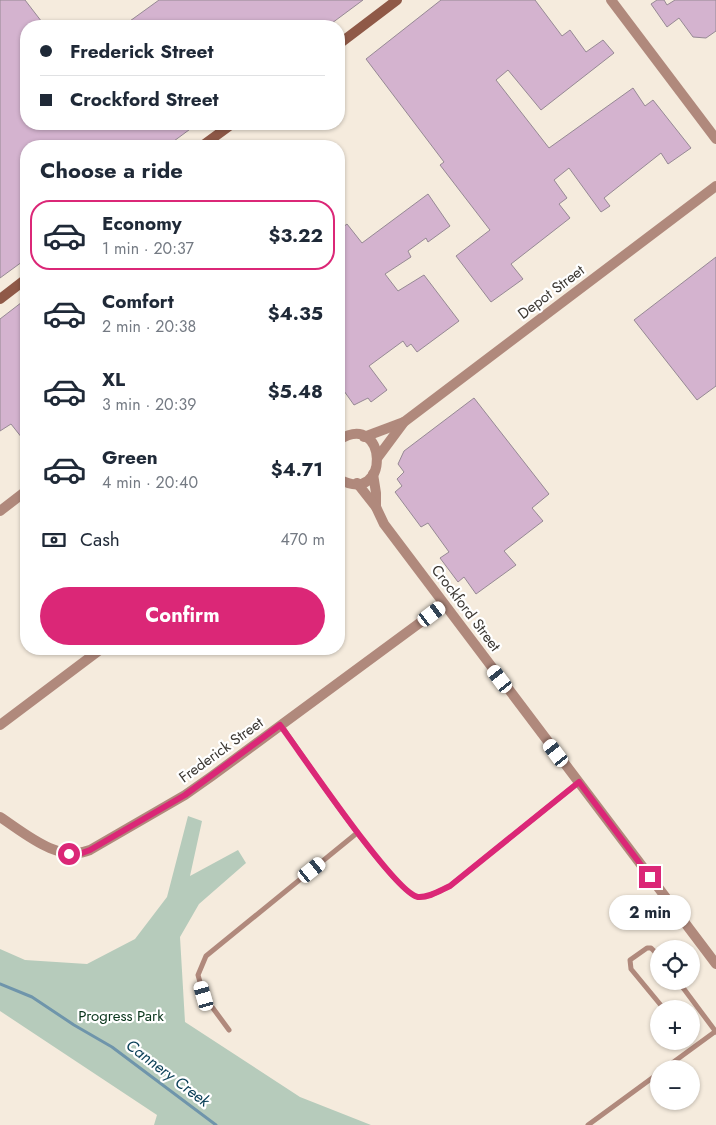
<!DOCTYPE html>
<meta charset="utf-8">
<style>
body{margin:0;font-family:Jost,sans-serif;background:#f2f2f3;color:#1f2937;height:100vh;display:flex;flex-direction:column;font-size:19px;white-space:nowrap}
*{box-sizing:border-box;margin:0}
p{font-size:16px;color:#747a83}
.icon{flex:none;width:28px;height:28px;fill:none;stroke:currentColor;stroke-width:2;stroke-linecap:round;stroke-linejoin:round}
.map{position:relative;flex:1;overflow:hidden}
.drawer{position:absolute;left:20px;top:140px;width:325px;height:515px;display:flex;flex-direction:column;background:#fff;border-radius:20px;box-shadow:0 1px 4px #0004}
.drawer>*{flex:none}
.top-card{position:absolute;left:20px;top:20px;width:325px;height:110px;border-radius:20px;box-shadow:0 1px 4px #0004;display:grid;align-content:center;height:110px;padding:0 20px;background:#fff}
.tools{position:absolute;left:650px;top:940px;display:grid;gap:10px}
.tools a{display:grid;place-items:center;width:50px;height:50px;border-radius:50%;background:#fff;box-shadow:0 1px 4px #0004;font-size:25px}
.end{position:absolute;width:22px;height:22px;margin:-11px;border:6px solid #db2777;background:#fff;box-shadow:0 0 0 2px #fff}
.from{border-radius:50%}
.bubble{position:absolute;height:35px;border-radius:18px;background:#fff;box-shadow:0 1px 4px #0004;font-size:16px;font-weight:700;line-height:35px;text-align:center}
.car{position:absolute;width:15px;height:30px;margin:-15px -8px;border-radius:6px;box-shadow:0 0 4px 1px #0007;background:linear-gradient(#fff 24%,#345 0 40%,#fff 0 76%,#345 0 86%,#fff 0)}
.top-card b{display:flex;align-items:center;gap:18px;height:48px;font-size:19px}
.top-card b+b{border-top:1px solid #e0e1e3}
.top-card i{width:12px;height:12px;background:#1f2937}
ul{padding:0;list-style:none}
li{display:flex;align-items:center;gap:15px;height:70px;margin:0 10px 8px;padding:0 10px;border:2px solid transparent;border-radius:20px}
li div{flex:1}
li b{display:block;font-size:19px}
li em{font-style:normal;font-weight:700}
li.on{border-color:#db2777}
li>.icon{width:45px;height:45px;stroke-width:1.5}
h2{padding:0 20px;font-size:22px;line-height:60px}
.pay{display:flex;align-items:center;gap:12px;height:55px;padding:0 20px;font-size:19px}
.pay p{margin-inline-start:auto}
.primary-button{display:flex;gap:10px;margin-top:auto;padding:10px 20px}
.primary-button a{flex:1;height:58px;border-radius:30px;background:#db2777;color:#fff;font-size:20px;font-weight:700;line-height:58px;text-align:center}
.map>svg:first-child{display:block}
.green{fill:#b6cbbb}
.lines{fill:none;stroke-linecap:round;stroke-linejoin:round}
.stream{stroke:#6f95ab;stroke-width:3}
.building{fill:#d4b3cf;stroke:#968994}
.lane{stroke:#b0897c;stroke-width:5}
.street{stroke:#b0897c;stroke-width:10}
.secondary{stroke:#8f5947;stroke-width:10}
.route{stroke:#db2777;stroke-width:6}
.labels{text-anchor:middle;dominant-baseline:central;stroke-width:4.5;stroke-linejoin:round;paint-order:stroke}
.street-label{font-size:15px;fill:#3c3833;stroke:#fff}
.park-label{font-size:15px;fill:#09351b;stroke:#fff}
.water-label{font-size:16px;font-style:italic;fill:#0a3f57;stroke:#fff}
</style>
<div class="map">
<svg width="716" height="1125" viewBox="0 0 716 1125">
<rect width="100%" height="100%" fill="#f5ebdd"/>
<path class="green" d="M188,816L202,821L190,876L238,850L246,863L199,904L180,937L185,1022L300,1097L371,1125H154L157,1115L0,1011V949L25,960L87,964L135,939L167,897Z"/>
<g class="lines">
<path class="stream" d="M0,984L32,997L74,1025L112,1047L216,1125"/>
</g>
<g class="building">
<path d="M0,0H25L45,26H26V124H197L174,141L178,146H26V259L0,278Z"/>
<path d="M159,0H363L328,26H123Z"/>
<path d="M441,0H535L562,36L570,30L586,52L603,40L614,53L541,110L508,70L496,80L549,148L633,88L645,106L653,100L691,148L668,164L661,153L604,198L610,206L601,212L569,168L554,180L567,198L559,204L570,218L511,264L523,279L491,302L456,256L490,230L440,165L444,162L366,59Z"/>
<path d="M657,0H664L667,5L675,0H716V31L706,38L693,37L679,18L667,27L651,4Z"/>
<path d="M428,194L450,226L428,242L426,238L408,251L411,257L385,274L398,291L424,275L459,321L417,352L411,344L407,347L403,341L369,366L387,390L371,402L368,398L354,405L339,384V230L347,224L362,243Z"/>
<path d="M716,257V386L697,400L634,320Z"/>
<path d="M26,299V443L11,424L0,431V319Z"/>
<path d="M474,398L549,494L532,508L543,521L504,551L516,565L476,594L464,577L458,582L440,558L449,552L428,523L421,527L395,492L402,486L397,479L404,472L398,464L404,451Z"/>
</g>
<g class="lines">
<g class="lane">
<path d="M281,725C299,751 395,894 418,897C429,898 441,890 450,886L579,782"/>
<path d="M659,956L651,948H647L630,960L631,969L664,1009"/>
<path d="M678,981L716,1032"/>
<path d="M229,1030L204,996L198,975L206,956L357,833"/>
<path d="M664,1069L716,1031"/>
<path d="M588,1125L659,1073"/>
</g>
<g class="street">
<path d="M611,0L716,139"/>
<path d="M364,437L404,422"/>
<path d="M339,440C388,409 391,508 339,479"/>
<path d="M378,457L404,422L716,186"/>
<path d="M373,474L376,493V507"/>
<path d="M357,483L376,507L384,524L716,964"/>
<path d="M0,511L26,491"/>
<path d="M0,725L101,649"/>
<path d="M0,817C26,834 58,863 90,850L185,795L212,776L444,605"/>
</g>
<g class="secondary">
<path d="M339,44L397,0"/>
<path d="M202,146L232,124"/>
<path d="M0,299L26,279"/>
</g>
</g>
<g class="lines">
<path class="route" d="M69,854L82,853L90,850L185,795L280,725C299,750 395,894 418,897C429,898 441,890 450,886L579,782L650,877"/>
</g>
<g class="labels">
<g class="street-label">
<text transform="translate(551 292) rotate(-37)">Depot Street</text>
<text transform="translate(466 608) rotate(53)">Crockford Street</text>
<text transform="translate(221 750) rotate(-36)">Frederick Street</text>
</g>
<g class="park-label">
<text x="121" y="1016">Progress Park</text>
</g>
<g class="water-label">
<text transform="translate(168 1073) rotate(37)">Cannery Creek</text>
</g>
</g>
</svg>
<div class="tools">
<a><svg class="icon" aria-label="locate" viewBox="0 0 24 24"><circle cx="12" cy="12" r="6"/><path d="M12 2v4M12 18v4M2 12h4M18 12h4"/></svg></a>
<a>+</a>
<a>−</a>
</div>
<i class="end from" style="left:69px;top:854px"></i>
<i class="end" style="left:650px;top:877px"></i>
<div class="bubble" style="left:609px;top:895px;width:82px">2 min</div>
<i class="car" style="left:432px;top:614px;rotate:53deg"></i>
<i class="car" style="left:500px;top:679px;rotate:323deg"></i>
<i class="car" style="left:556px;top:753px;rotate:323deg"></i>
<i class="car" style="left:312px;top:870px;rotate:51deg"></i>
<i class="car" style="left:204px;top:996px;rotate:344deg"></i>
<div class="top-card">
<b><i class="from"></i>Frederick Street</b>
<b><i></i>Crockford Street</b>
</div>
<section class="drawer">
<h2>Choose a ride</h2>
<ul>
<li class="on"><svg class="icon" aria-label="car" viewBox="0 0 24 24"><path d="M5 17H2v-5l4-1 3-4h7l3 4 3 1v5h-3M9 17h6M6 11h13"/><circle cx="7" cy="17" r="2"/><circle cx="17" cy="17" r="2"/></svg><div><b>Economy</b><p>1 min · 20:37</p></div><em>$3.22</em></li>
<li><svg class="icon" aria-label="car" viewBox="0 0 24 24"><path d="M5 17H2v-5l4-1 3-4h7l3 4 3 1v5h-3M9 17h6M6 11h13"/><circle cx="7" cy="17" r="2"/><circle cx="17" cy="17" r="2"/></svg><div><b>Comfort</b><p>2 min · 20:38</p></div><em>$4.35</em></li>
<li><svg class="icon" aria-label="car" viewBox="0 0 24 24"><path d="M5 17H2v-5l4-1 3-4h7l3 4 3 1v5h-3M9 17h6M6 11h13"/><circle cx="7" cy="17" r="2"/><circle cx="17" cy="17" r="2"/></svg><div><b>XL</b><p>3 min · 20:39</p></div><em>$5.48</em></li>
<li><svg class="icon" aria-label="car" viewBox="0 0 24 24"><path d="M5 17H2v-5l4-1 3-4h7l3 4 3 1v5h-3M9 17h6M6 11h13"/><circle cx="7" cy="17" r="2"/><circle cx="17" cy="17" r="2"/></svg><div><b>Green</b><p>4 min · 20:40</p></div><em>$4.71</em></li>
</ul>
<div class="pay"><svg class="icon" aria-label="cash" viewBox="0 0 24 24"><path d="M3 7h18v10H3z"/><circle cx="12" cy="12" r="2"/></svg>Cash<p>470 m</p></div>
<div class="primary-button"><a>Confirm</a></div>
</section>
</div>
